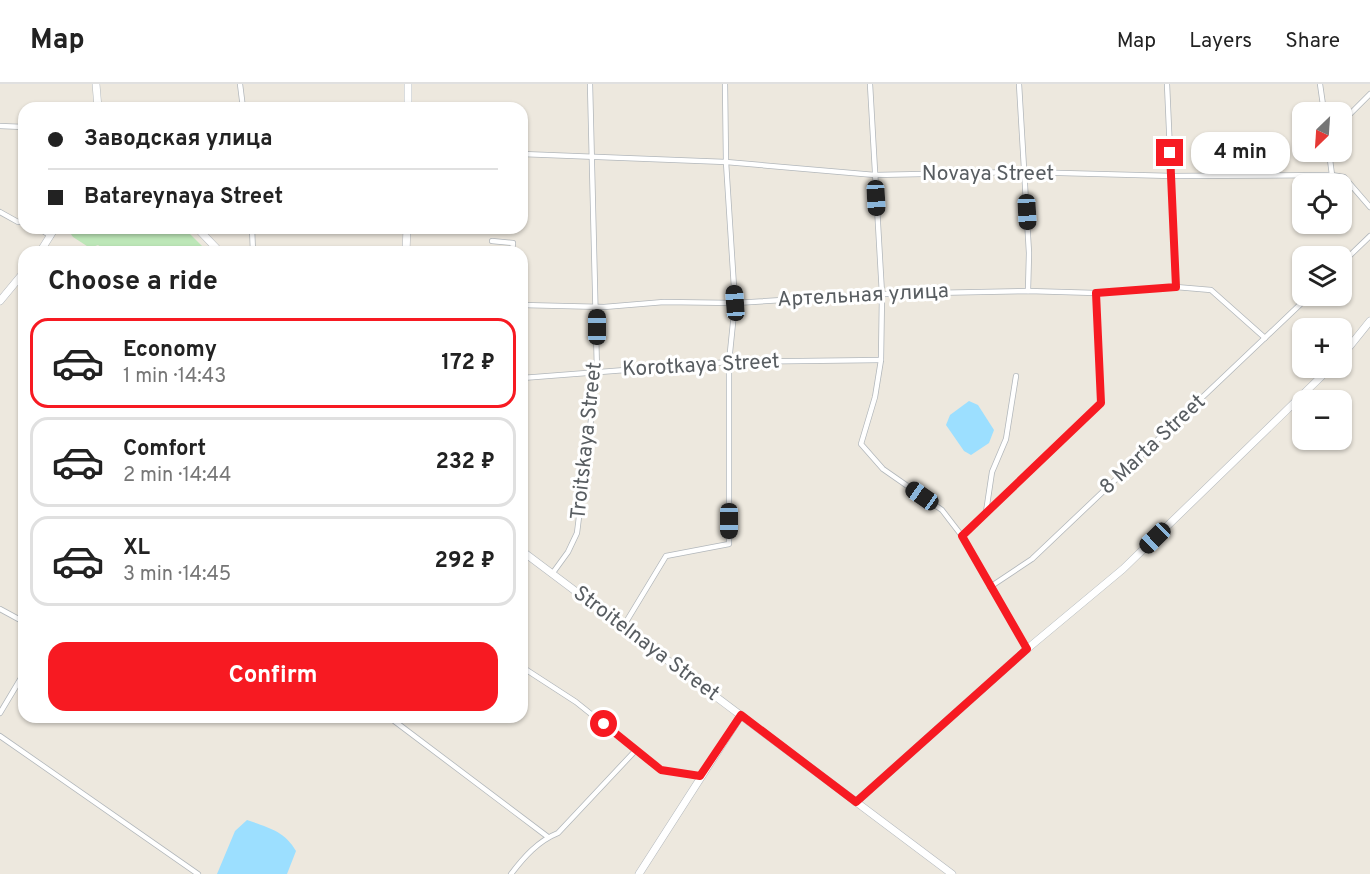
<!DOCTYPE html>
<meta charset="utf-8">
<style>
body{margin:0;font-family:Overpass,sans-serif;background:#f6f6f6;color:#222;height:100vh;display:flex;flex-direction:column;font-size:22px;white-space:nowrap}
*{box-sizing:border-box;margin:0}
p{font-size:20px;color:#767676}
.icon{flex:none;width:33px;height:33px;fill:none;stroke:currentColor;stroke-width:2;stroke-linecap:round;stroke-linejoin:round}
.map{position:relative;flex:1;overflow:hidden}
.side{position:absolute;left:18px;top:162px;width:510px;height:477px;display:flex;flex-direction:column;background:#fff;border-radius:18px;box-shadow:0 2px 4px #0004}
.side>*{flex:none}
.banner{position:absolute;left:18px;top:18px;width:510px;height:132px;border-radius:18px;box-shadow:0 2px 4px #0004;display:grid;align-content:center;height:132px;padding:0 30px;background:#fff}
.needle{width:39px;rotate:205deg}
.buttons{position:absolute;left:1292px;top:18px;display:grid;gap:12px}
.buttons a{display:grid;place-items:center;width:60px;height:60px;border-radius:12px;background:#fff;box-shadow:0 2px 4px #0004;font-size:30px}
.end{position:absolute;width:27px;height:27px;margin:-14px;border:8px solid #f71a22;background:#fff;box-shadow:0 0 0 3px #fff}
.from{border-radius:50%}
.bubble{position:absolute;height:42px;border-radius:18px;background:#fff;box-shadow:0 2px 4px #0004;font-size:20px;font-weight:700;line-height:42px;text-align:center}
.car{position:absolute;width:18px;height:36px;margin:-18px -9px;border-radius:8px;box-shadow:0 0 4px 2px #0007;background:linear-gradient(#222 24%,#8ab4d8 0 40%,#222 0 76%,#8ab4d8 0 86%,#222 0)}
.banner b{display:flex;align-items:center;gap:21px;height:57px;font-size:22px}
.banner b+b{border-top:2px solid #e0e0e0}
.banner i{width:15px;height:15px;background:#222}
ul{padding:0;list-style:none}
li{display:flex;align-items:center;gap:18px;height:90px;margin:0 12px 9px;padding:0 18px;border:3px solid #e0e0e0;border-radius:18px}
li div{flex:1}
li b{display:block;font-size:22px}
li em{font-style:normal;font-weight:700}
li.on{border-color:#f71a22}
li>.icon{width:54px;height:54px;stroke-width:1.5}
h2{padding:0 30px;font-size:27px;line-height:72px}
.action{display:flex;gap:12px;margin-top:auto;padding:12px 30px}
.action a{flex:1;height:69px;border-radius:18px;background:#f71a22;color:#fff;font-size:24px;font-weight:700;line-height:69px;text-align:center}
header{display:flex;align-items:center;gap:36px;box-sizing:border-box;height:84px;padding:0 30px;background:#fff;border-bottom:2px solid #e0e0e0}
header strong{font-size:28px}
nav{display:flex;gap:33px;margin-inline-start:auto;font-size:21px}
.map>svg:first-child{display:block}
.green{fill:#bde7b8}
.water{fill:#9cdfff}
.lines{fill:none;stroke-linecap:round;stroke-linejoin:round}
.street-casing{stroke:#b2b7bb;stroke-width:6}
.secondary-casing{stroke:#b3b8bd;stroke-width:8}
.street{stroke:#fff;stroke-width:4.5}
.secondary{stroke:#fff;stroke-width:7}
.route{stroke:#f71a22;stroke-width:8}
.labels{text-anchor:middle;dominant-baseline:central;stroke-width:6;stroke-linejoin:round;paint-order:stroke}
.street-label{font-size:21px;fill:#585d61;stroke:#fff}
</style>
<header>
<strong>Map</strong>
<nav><a>Map</a><a>Layers</a><a>Share</a></nav>
</header>
<div class="map">
<svg width="1370" height="790" viewBox="0 0 1370 790">
<rect width="100%" height="100%" fill="#ede8de"/>
<path class="green" d="M67,144H184L208,168H107L98,161L90,164L73,153Z"/>
<g class="water">
<path d="M969,317L978,321L994,346L989,359L971,371L964,367L946,341L950,331Z"/>
<path d="M247,736C267,743 285,747 296,767L287,790H217L235,747Z"/>
</g>
<g class="lines">
<defs>
<g id="street">
<path d="M240,0L243,24"/>
<path d="M870,0L882,210L881,276L875,313L861,360L883,385L942,426L962,452L1027,565"/>
<path d="M1019,0L1029,169L1028,207"/>
<path d="M1167,0L1176,203"/>
<path d="M1320,0L1324,28"/>
<path d="M1341,39L1370,10"/>
<path d="M0,42L24,43"/>
<path d="M1329,68L1332,91"/>
<path d="M522,70L726,78L875,91L1024,88L1172,92L1332,91L1344,93L1370,123"/>
<path d="M0,128L18,138H24"/>
<path d="M38,144L51,152"/>
<path d="M252,144L253,168"/>
<path d="M492,157L513,159L512,168"/>
<path d="M1341,180L1370,152"/>
<path d="M522,221L604,223L664,218L735,219L882,210L1028,207L1096,209L1176,203L1211,206L1265,254"/>
<path d="M522,294L729,278L881,276"/>
<path d="M986,428L992,388L1006,355L1016,292"/>
<path d="M962,452L1101,319L1096,209"/>
<path d="M552,490L568,468L577,449L597,287L590,0"/>
<path d="M990,503L1032,475L1309,212"/>
<path d="M0,525L24,538"/>
<path d="M623,543L666,472L729,460V278L735,219L726,78L725,0"/>
<path d="M522,583L576,618L661,686L700,692"/>
<path d="M0,629L24,589"/>
<path d="M389,633L548,753"/>
<path d="M0,652L198,790"/>
<path d="M511,790C524,773 538,757 558,749L635,667"/>
</g>
<g id="secondary">
<path d="M96,0L98,24"/>
<path d="M408,24V0"/>
<path d="M197,144L220,168"/>
<path d="M40,168L55,144"/>
<path d="M406,168L407,144"/>
<path d="M0,217L24,188"/>
<path d="M1341,273L1370,237"/>
<path d="M522,467L952,790"/>
<path d="M856,718L1027,565L1123,485L1330,284"/>
<path d="M639,790L741,631"/>
</g>
</defs>
<use href="#street" class="street-casing"/>
<use href="#secondary" class="secondary-casing"/>
<use href="#street" class="street"/>
<use href="#secondary" class="secondary"/>
</g>
<g class="lines">
<path class="route" d="M604,640L661,686L700,692L741,631L856,718L1027,565L962,452L1101,319L1096,209L1176,203L1170,69"/>
</g>
<g class="labels">
<g class="street-label">
<text x="988" y="90">Novaya Street</text>
<text transform="translate(863 212) rotate(-3)">Артельная улица</text>
<text transform="translate(701 282) rotate(-3)">Korotkaya Street</text>
<text transform="translate(587 357) rotate(-84)">Troitskaya Street</text>
<text transform="translate(1153 361) rotate(-43)">8 Marta Street</text>
<text transform="translate(646 560) rotate(37)">Stroitelnaya Street</text>
</g>
</g>
</svg>
<div class="buttons">
<a><svg class="needle" viewBox="-14 -14 28 28"><path d="M0-13l5 13h-10z" fill="#e53935"/><path d="M0 13l5-13h-10z" fill="#767676"/></svg></a>
<a><svg class="icon" aria-label="locate" viewBox="0 0 24 24"><circle cx="12" cy="12" r="6"/><path d="M12 2v4M12 18v4M2 12h4M18 12h4"/></svg></a>
<a><svg class="icon" aria-label="layers" viewBox="0 0 24 24"><path d="M12 4l9 5-9 5-9-5zM3 14l9 5 9-5"/></svg></a>
<a>+</a>
<a>−</a>
</div>
<i class="end from" style="left:604px;top:640px"></i>
<i class="end" style="left:1170px;top:69px"></i>
<div class="bubble" style="left:1191px;top:48px;width:99px">4 min</div>
<i class="car" style="left:876px;top:114px;rotate:177deg"></i>
<i class="car" style="left:1027px;top:128px;rotate:177deg"></i>
<i class="car" style="left:735px;top:219px;rotate:356deg"></i>
<i class="car" style="left:597px;top:243px;rotate:0deg"></i>
<i class="car" style="left:922px;top:412px;rotate:305deg"></i>
<i class="car" style="left:729px;top:437px;rotate:180deg"></i>
<i class="car" style="left:1155px;top:454px;rotate:226deg"></i>
<div class="banner">
<b><i class="from"></i>Заводская улица</b>
<b><i></i>Batareynaya Street</b>
</div>
<section class="side">
<h2>Choose a ride</h2>
<ul>
<li class="on"><svg class="icon" aria-label="car" viewBox="0 0 24 24"><path d="M5 17H2v-5l4-1 3-4h7l3 4 3 1v5h-3M9 17h6M6 11h13"/><circle cx="7" cy="17" r="2"/><circle cx="17" cy="17" r="2"/></svg><div><b>Economy</b><p>1 min · 14:43</p></div><em>172 ₽</em></li>
<li><svg class="icon" aria-label="car" viewBox="0 0 24 24"><path d="M5 17H2v-5l4-1 3-4h7l3 4 3 1v5h-3M9 17h6M6 11h13"/><circle cx="7" cy="17" r="2"/><circle cx="17" cy="17" r="2"/></svg><div><b>Comfort</b><p>2 min · 14:44</p></div><em>232 ₽</em></li>
<li><svg class="icon" aria-label="car" viewBox="0 0 24 24"><path d="M5 17H2v-5l4-1 3-4h7l3 4 3 1v5h-3M9 17h6M6 11h13"/><circle cx="7" cy="17" r="2"/><circle cx="17" cy="17" r="2"/></svg><div><b>XL</b><p>3 min · 14:45</p></div><em>292 ₽</em></li>
</ul>
<div class="action"><a>Confirm</a></div>
</section>
</div>
